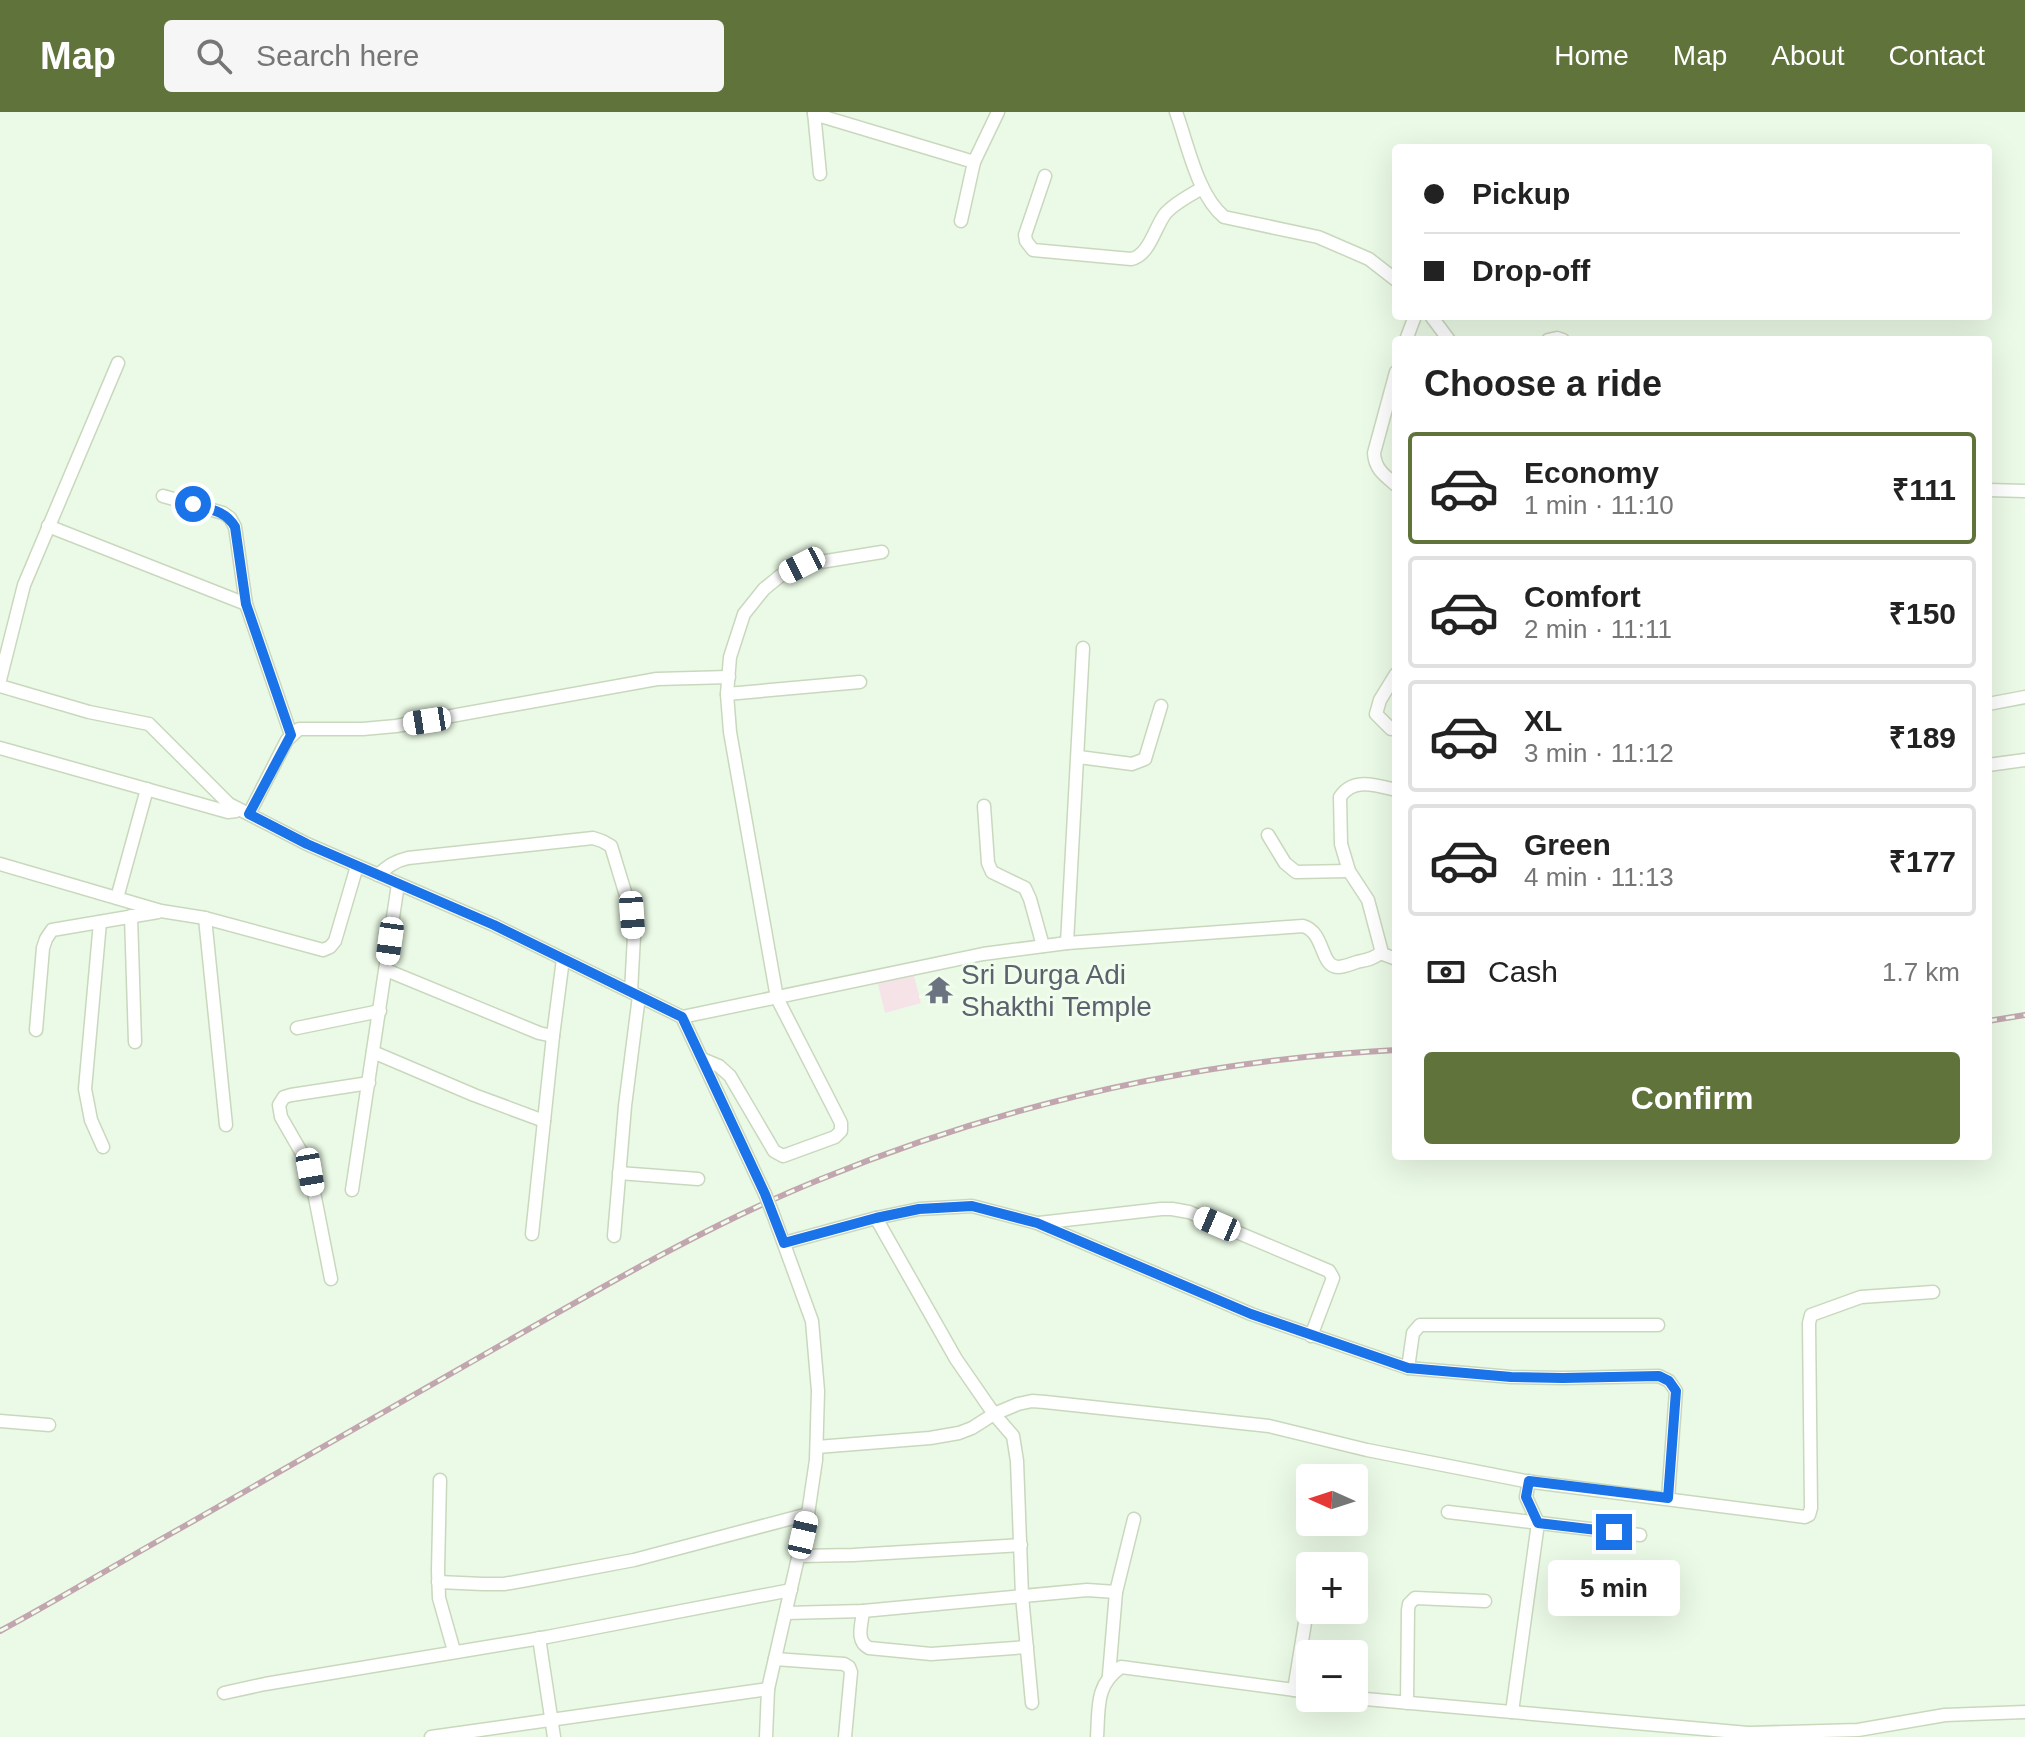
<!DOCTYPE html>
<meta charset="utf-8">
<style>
body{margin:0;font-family:Helvetica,sans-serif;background:#f6f6f6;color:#222;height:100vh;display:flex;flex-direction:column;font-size:30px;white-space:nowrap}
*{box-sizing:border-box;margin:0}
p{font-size:26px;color:#767676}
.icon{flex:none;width:44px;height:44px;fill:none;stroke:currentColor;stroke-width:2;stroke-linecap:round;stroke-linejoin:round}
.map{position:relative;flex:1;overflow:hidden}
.panel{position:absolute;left:1392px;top:224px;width:600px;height:824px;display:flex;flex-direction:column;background:#fff;border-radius:8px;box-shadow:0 8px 32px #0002}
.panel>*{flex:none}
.hud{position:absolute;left:1392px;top:32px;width:600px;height:176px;border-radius:8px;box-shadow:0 8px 32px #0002;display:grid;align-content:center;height:176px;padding:0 32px;background:#fff}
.needle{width:52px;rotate:273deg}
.fabs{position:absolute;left:1296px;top:1352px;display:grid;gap:16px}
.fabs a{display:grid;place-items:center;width:72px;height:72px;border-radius:8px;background:#fff;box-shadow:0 8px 32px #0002;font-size:40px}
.end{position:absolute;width:36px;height:36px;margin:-18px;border:10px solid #1a73e8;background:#fff;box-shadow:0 0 0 4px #fff}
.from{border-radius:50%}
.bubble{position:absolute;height:56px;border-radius:8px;background:#fff;box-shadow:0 8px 32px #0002;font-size:26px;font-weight:700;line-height:56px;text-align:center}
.car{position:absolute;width:24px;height:48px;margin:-24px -12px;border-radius:10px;box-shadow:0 0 6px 2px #0007;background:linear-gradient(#fff 24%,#345 0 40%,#fff 0 76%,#345 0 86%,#fff 0)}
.hud b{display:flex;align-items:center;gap:28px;height:76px;font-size:30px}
.hud b+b{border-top:2px solid #e0e0e0}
.hud i{width:20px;height:20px;background:#222}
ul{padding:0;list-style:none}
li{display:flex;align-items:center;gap:24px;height:112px;margin:0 16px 12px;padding:0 16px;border:4px solid #e0e0e0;border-radius:8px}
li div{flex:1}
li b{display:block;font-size:30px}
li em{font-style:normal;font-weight:700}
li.current{border-color:#60733b}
li>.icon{width:72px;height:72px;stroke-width:1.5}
h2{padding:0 32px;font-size:36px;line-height:96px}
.pay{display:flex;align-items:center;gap:20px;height:88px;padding:0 32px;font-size:30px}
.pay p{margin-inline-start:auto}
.primary-button{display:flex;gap:16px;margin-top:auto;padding:16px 32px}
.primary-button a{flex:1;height:92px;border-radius:8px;background:#60733b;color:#fff;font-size:32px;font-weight:700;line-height:92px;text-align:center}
header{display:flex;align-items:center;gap:48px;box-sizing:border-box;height:112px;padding:0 40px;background:#60733b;color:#fff}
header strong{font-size:38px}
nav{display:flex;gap:44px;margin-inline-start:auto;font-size:28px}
.search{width:560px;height:72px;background:#f6f6f6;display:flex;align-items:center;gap:20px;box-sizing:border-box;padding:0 28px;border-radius:8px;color:#767676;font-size:30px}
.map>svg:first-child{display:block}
.education{fill:#f6e3e7}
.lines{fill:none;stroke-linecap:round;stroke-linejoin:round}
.minor-casing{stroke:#c9d8bd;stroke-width:15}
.minor{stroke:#fff;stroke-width:12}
.rail-casing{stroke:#c2a6af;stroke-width:6}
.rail{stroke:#f0fdec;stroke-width:3;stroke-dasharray:9;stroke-linecap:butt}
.minor-bridge-casing{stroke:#c9d8bd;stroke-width:15;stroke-linecap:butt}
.minor-bridge{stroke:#fff;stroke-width:12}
.route{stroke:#1a73e8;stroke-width:10}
.labels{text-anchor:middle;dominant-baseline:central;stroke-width:6;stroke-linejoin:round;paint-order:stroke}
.worship-label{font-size:28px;fill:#5b616d;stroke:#f0fdec;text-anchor:start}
</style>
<header>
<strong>Map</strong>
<div class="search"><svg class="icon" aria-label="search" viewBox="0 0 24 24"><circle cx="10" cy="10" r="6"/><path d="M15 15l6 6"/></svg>Search here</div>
<nav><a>Home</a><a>Map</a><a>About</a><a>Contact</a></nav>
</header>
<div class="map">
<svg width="2025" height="1625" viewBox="0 0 2025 1625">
<rect width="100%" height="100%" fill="#ebfae6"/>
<path class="education" d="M913,860L921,891L885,901L877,869Z"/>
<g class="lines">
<defs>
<g id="minor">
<path d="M814,0L820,62"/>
<path d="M1176,0C1188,33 1197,82 1224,105L1318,125L1369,147L1396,168"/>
<path d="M814,2L974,50"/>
<path d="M1045,64L1025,123L1026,129L1033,138L1131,147C1149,144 1155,115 1165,102C1174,91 1191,83 1202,76"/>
<path d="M961,109L974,50L998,0"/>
<path d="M1431,204L1449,228"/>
<path d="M1406,228L1415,204"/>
<path d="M1548,228L1557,226L1563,228"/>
<path d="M1396,260L1374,341C1375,357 1384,363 1396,373"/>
<path d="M1988,378L2025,379"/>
<path d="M163,384L223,401L230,406L235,415L246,492L291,623"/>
<path d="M48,414L246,492"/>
<path d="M0,568L24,473L118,251"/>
<path d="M0,574L89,600L149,612L229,692L307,732L494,813L682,905L765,1082"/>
<path d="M727,582L860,570"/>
<path d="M1988,592L2025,585"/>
<path d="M1391,617L1376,602L1380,588L1396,562"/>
<path d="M0,636L228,700L236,699"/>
<path d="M1079,645L1132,652L1145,647L1161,594"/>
<path d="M1988,653L2025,648"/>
<path d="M984,694L988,751L992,760L1025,776L1030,787L1043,834"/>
<path d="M249,702L287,628L299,617H363L396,614L657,567L729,565"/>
<path d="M1268,723L1285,751L1296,760L1349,759"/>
<path d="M0,752L161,799L205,806L323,838L330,835L335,829L357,754"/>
<path d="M378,763C388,754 395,749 408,746L593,726L602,729L611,734L632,803L634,824L631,880"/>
<path d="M117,786L147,677"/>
<path d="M131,804L135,930"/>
<path d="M205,806L226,1013"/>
<path d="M100,810L85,977L91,1008L103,1035"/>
<path d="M1067,831L1083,536"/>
<path d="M1380,841L1396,847"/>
<path d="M386,858L539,921L553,924"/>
<path d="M682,905L983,842L1067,831L1303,814C1325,820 1320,855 1338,855C1344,855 1351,852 1357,850C1365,848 1374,847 1380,841L1381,837L1368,788L1349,759L1341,732L1340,685C1353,665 1376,673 1396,678"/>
<path d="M297,916L380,899"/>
<path d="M36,918L43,836L46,827L52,818L158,800"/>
<path d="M373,940L474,983L544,1009"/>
<path d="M702,947L719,954L730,964L774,1039L783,1044L835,1025L841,1019V1011L836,1001L777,886L730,620L727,582L730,545L744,502L764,477L780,464L802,453L882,440"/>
<path d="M619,1061L698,1067"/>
<path d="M352,1078L398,772"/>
<path d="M876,1106L956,1247L994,1302L1013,1324L1017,1349L1022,1484L1032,1591"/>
<path d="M1039,1111L1161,1097H1172L1189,1100L1329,1159L1333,1166L1311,1224"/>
<path d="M532,1122L553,924L563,847"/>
<path d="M614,1124L625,994L639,884"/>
<path d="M784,1131L876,1106L919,1097L972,1094L1037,1111L1251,1202L1408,1256L1511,1265L1563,1266L1659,1264L1669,1269L1676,1279L1668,1386"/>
<path d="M331,1167L310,1060L304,1045L281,1005L279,993L284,985L291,983L369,971"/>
<path d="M1408,1256L1413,1221L1420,1213H1658"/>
<path d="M0,1309L49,1313"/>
<path d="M817,1335L930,1326L959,1321L972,1316L994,1302L1018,1292L1032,1289L1045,1290L1269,1314L1367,1338L1525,1369L1805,1405L1809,1403L1811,1396L1809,1211L1811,1203L1861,1185L1933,1180"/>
<path d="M440,1368L438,1459L439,1486L454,1539"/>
<path d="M1448,1400L1640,1423"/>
<path d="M799,1444L853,1443L1021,1433"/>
<path d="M438,1470L483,1472H504L527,1468L634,1448L808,1402"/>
<path d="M863,1499C862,1512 855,1529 869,1536L931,1542L1027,1535"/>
<path d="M786,1501L863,1499L1087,1478L1116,1480"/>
<path d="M539,1526L554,1625"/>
<path d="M775,1547L844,1552L849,1555L851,1560L845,1625"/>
<path d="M1109,1563L1116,1480L1134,1407"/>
<path d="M1294,1578L1310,1480"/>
<path d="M224,1581L265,1572L547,1525L791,1478"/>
<path d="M1354,1586L1748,1621L1858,1618L1945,1603L2025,1600"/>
<path d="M1407,1591L1408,1498L1409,1492L1415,1486L1485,1489"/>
<path d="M1512,1600L1538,1411L1526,1385L1529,1369"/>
<path d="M431,1625L768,1577"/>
<path d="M766,1625L768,1577L808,1402L816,1348L818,1279L812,1209L773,1102"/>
<path d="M1097,1625C1099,1596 1095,1573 1121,1555L1310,1580"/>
</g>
</defs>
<use href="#minor" class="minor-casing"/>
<use href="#minor" class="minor"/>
<defs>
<g id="rail">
<path d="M1988,909L2025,903"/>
<path d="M0,1519C61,1486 120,1450 181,1416C285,1356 390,1297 494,1237C601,1176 707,1113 821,1067C1004,992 1199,948 1396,938"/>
</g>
</defs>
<use href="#rail" class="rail-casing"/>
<use href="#rail" class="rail"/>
<defs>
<path id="minor-bridge" d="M765,1082L773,1102"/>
</defs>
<use href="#minor-bridge" class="minor-bridge-casing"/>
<use href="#minor-bridge" class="minor-bridge"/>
</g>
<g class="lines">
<path class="route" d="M193,392C210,397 226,399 235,415L246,492L291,623L249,702L307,732L494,813L682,905L765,1082L784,1131L876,1106L919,1097L972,1094L1037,1111L1251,1202L1408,1256L1511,1265L1563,1266L1659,1264L1669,1269L1676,1279L1668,1386L1529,1369L1526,1385L1538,1411L1614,1420"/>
</g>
<defs>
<symbol id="temple-bare" viewBox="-9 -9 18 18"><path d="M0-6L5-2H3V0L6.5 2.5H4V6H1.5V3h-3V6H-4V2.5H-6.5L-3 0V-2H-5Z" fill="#6b7280" stroke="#f0fdec" stroke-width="2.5" paint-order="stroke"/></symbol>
</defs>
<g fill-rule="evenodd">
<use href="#temple-bare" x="919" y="858" width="40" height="40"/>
</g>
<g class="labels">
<g class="worship-label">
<text x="961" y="862">Sri Durga Adi<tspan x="961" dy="32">Shakthi Temple</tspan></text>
</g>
</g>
</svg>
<div class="fabs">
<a><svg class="needle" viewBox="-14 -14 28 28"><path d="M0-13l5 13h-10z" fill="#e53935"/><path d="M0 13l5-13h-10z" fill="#767676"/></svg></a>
<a>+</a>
<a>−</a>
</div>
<i class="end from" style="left:193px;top:392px"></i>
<i class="end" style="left:1614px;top:1420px"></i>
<div class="bubble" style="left:1548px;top:1448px;width:132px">5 min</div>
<i class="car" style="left:802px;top:453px;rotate:243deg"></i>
<i class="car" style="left:427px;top:609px;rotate:261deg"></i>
<i class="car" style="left:632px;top:803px;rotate:176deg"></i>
<i class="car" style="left:390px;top:829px;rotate:188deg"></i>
<i class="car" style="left:310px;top:1060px;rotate:170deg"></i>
<i class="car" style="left:1217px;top:1112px;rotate:293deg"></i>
<i class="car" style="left:803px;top:1423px;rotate:13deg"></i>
<div class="hud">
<b><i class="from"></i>Pickup</b>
<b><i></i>Drop-off</b>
</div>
<section class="panel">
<h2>Choose a ride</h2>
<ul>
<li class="current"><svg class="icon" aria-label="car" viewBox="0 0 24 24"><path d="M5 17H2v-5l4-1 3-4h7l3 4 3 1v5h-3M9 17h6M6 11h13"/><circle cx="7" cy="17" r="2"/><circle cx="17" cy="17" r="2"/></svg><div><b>Economy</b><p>1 min · 11:10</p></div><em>₹111</em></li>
<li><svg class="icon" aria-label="car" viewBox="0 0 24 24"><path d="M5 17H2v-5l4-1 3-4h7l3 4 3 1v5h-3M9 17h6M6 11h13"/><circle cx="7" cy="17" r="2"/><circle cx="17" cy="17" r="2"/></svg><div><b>Comfort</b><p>2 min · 11:11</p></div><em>₹150</em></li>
<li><svg class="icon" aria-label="car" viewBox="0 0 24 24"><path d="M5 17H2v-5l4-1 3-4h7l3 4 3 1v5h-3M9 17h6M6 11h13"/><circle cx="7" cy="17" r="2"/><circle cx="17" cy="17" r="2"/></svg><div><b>XL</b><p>3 min · 11:12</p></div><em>₹189</em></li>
<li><svg class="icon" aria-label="car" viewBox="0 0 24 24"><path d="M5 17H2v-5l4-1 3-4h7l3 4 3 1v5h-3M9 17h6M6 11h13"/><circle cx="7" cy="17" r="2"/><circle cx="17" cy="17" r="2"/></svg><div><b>Green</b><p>4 min · 11:13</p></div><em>₹177</em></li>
</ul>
<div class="pay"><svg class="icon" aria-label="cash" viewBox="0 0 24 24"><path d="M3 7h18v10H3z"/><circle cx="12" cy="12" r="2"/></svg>Cash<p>1.7 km</p></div>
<div class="primary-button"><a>Confirm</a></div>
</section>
</div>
